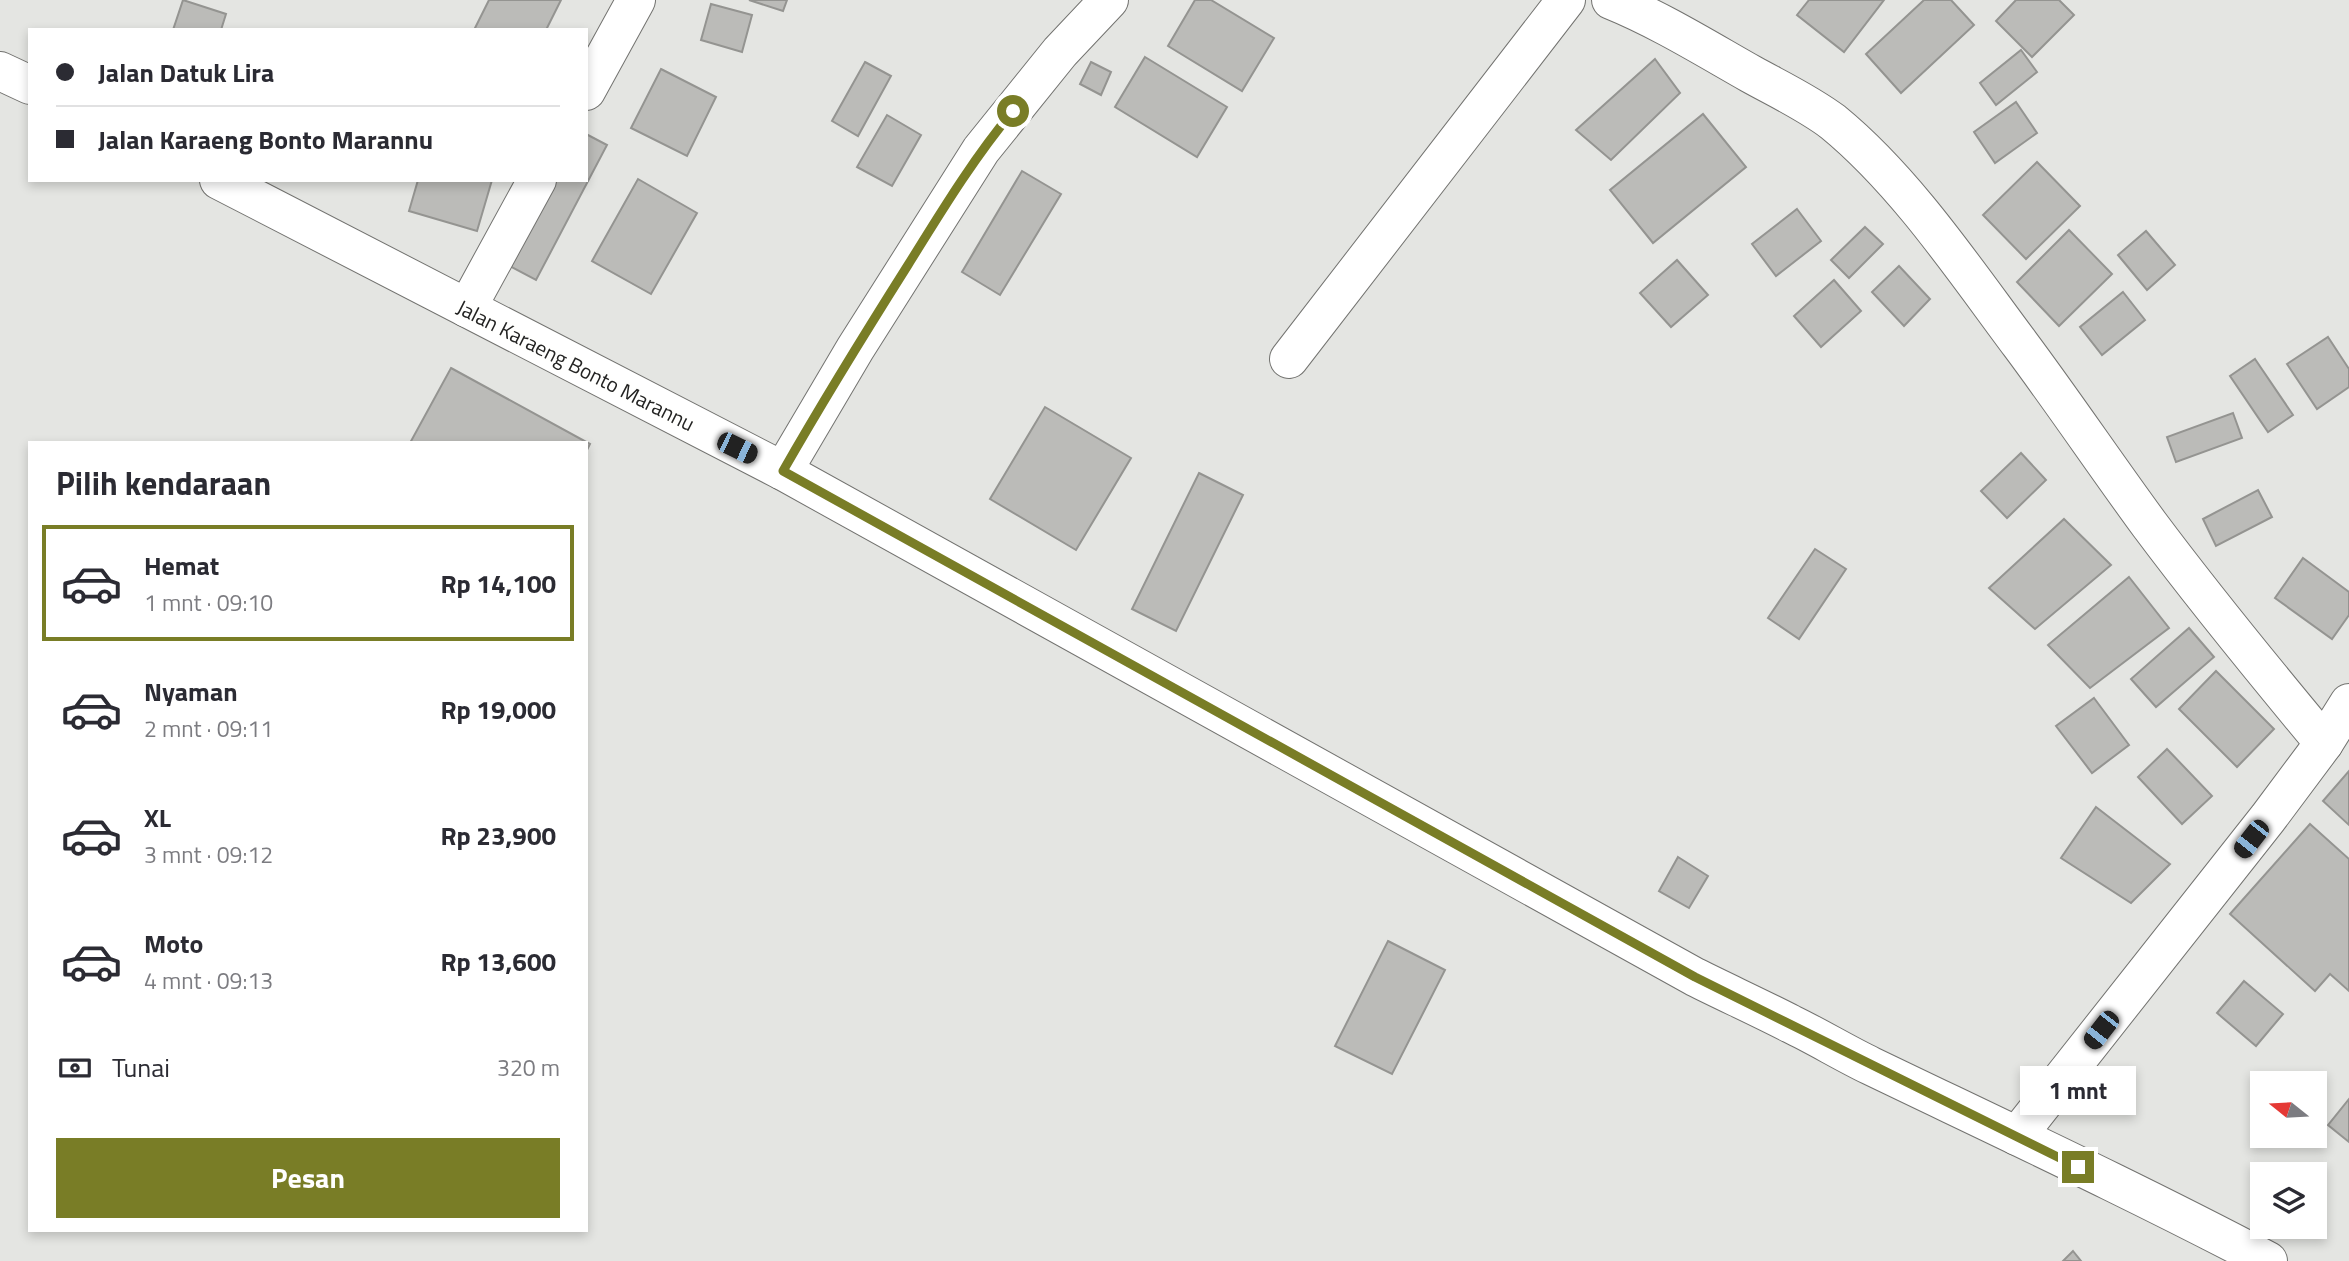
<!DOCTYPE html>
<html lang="id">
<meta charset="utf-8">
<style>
body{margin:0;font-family:"Titillium Web",sans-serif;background:#f7f7f7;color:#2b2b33;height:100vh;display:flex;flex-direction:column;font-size:26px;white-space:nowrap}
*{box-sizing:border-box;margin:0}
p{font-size:23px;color:#7c7c81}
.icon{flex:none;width:38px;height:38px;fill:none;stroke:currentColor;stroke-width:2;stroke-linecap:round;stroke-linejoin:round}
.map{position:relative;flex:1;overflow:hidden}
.panel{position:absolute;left:28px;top:441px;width:560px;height:791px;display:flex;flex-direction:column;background:#fff;border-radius:0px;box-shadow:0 4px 10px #0003}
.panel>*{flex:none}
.guide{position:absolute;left:28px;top:28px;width:560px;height:154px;border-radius:0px;box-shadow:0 4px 10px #0003;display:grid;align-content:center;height:154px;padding:0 28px;background:#fff}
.needle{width:46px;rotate:288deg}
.controls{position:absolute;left:2250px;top:1071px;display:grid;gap:14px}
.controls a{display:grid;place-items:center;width:77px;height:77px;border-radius:0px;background:#fff;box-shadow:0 4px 10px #0003;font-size:35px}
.end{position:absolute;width:32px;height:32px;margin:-16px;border:9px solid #797d26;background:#fff;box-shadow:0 0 0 4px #fff}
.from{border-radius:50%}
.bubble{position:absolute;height:49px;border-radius:0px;background:#fff;box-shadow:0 4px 10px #0003;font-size:23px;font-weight:700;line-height:49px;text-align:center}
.car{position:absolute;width:21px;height:42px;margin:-21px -10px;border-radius:9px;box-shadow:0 0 5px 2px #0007;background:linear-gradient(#222 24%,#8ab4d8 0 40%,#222 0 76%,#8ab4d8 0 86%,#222 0)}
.guide b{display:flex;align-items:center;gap:24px;height:66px;font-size:26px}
.guide b+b{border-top:2px solid #e1e1e2}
.guide i{width:18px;height:18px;background:#2b2b33}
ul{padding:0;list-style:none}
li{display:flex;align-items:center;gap:21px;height:116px;margin:0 14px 10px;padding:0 14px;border:4px solid transparent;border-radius:0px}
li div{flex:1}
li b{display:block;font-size:26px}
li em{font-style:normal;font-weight:700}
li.selected{border-color:#797d26}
li>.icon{width:63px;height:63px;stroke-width:1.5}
h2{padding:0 28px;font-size:32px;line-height:84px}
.pay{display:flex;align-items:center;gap:18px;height:77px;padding:0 28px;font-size:26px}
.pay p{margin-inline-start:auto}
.button{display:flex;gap:14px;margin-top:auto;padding:14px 28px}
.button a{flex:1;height:80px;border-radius:0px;background:#797d26;color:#fff;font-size:28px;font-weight:700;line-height:80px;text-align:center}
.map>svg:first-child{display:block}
.building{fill:#bbbbb8;stroke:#949491;stroke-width:2}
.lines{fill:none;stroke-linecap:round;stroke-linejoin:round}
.minor-casing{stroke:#737370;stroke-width:40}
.primary-casing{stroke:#737370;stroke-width:40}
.minor{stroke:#fff;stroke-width:38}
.primary{stroke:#fff;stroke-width:38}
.route{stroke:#797d26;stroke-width:9}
.labels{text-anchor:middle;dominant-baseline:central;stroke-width:6;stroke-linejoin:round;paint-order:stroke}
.street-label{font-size:21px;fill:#242423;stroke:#fffffe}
</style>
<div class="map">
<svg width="2349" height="1261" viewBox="0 0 2349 1261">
<rect width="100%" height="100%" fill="#e4e5e2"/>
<g class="building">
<path d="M183,0L226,14L221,30H173Z"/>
<path d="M489,0H561L546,30H474Z"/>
<path d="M749,0H787L783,11Z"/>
<path d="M1195,0H1211L1274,38L1242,91L1168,46Z"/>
<path d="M1809,0H1884L1844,52L1797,15Z"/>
<path d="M1924,0H1951L1974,25L1901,93L1866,54Z"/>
<path d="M2016,0H2059L2074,15L2032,57L1996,21Z"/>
<path d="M711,4L752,15L742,52L701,40Z"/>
<path d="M2021,50L2037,72L1996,105L1980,83Z"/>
<path d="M1145,57L1227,107L1197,157L1115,107Z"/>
<path d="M1655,59L1680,93L1611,160L1576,130Z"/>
<path d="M865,62L891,76L858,136L832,121Z"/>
<path d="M1091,62L1111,72L1101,95L1080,84Z"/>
<path d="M661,69L716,97L687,156L631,128Z"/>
<path d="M2016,102L2037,133L1995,163L1974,132Z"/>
<path d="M1703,114L1746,167L1653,243L1610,190Z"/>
<path d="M887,115L921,135L892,186L857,167Z"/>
<path d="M586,134L607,145L536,280L502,262L545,180H586Z"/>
<path d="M2037,162L2080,206L2026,259L1983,215Z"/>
<path d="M1022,171L1061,194L1000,295L962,272Z"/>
<path d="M638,179L697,213L651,294L592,261Z"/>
<path d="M418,180H492L477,231L409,211Z"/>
<path d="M1797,209L1821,241L1776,276L1752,244Z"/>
<path d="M1865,227L1883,244L1849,278L1831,260Z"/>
<path d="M2069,230L2112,274L2059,326L2017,282Z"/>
<path d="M2146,231L2175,265L2147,290L2118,255Z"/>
<path d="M1677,260L1708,295L1671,327L1640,293Z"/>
<path d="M1899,266L1930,299L1904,326L1872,292Z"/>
<path d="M1834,280L1861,311L1821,347L1794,316Z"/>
<path d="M2123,292L2145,320L2102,355L2080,327Z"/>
<path d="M2328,337L2349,369V387L2317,409L2287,364Z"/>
<path d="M2255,359L2293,415L2268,432L2230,376Z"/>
<path d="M451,368L590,444L586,452V443H410Z"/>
<path d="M1045,407L1131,458L1076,550L990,499Z"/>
<path d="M2233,413L2242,438L2176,462L2167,437Z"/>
<path d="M2021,453L2046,480L2007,518L1981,491Z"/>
<path d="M1199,473L1243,495L1176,631L1132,609Z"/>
<path d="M2258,490L2272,517L2216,546L2203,519Z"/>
<path d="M2064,519L2111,565L2035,629L1989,588Z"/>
<path d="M1815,549L1846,569L1799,639L1768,618Z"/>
<path d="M2303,558L2349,592V615L2332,639L2275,598Z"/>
<path d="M2129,577L2169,628L2090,688L2048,645Z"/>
<path d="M2189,628L2214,657L2156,707L2131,679Z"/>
<path d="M2216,671L2274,729L2237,767L2179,709Z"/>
<path d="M2094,698L2129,745L2092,773L2056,726Z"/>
<path d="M2167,749L2212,796L2182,824L2138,777Z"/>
<path d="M2349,771V825L2323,801Z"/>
<path d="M2096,807L2170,864L2131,903L2061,858Z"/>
<path d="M2310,824L2349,859V991L2330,974L2315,991L2230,914Z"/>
<path d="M1678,857L1708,876L1689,908L1659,891Z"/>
<path d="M1388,941L1445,970L1392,1074L1335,1046Z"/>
<path d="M2244,981L2283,1014L2256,1046L2217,1013Z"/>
<path d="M2349,1099V1142L2328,1125Z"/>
<path d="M2073,1251L2081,1261H2063Z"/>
</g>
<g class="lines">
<defs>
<g id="minor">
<path d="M1611,0C1660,20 1705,48 1751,74C1778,89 1808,103 1833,122C1905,181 1964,269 2020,344C2064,403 2105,464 2149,524C2205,599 2264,671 2324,743"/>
<path d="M586,91L636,0"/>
<path d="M467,308L537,180"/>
<path d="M1289,359L1566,0"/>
<path d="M783,471L855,349L981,150L1060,52L1109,0"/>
<path d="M2017,1136L2268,818L2324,743L2349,703"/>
</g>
<g id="primary">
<path d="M0,71L30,85"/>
<path d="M219,180L783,471L1695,977C1727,993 1760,1008 1791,1024C1818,1037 1844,1053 1871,1066C2004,1130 2137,1192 2268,1261"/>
</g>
</defs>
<use href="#minor" class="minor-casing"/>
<use href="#primary" class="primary-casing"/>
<use href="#minor" class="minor"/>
<use href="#primary" class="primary"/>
</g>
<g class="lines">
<path class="route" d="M1013,111C973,159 941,212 908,265C865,333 823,401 783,471L1695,977L2078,1167"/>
</g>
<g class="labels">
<g class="street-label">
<text transform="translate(576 365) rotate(27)">Jalan Karaeng Bonto Marannu</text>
</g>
</g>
</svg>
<div class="controls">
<a><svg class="needle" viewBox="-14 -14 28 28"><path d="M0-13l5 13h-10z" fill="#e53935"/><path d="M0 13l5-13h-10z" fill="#7c7c81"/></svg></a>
<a><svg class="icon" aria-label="layers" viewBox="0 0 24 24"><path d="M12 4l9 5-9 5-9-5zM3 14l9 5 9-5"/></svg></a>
</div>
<i class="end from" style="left:1013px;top:111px"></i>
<i class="end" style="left:2078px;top:1167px"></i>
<div class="bubble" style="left:2020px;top:1066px;width:116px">1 mnt</div>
<i class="car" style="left:737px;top:448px;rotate:116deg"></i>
<i class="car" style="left:2251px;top:839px;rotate:218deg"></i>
<i class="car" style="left:2101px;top:1030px;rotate:218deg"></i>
<div class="guide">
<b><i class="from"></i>Jalan Datuk Lira</b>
<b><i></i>Jalan Karaeng Bonto Marannu</b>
</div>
<section class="panel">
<h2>Pilih kendaraan</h2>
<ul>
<li class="selected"><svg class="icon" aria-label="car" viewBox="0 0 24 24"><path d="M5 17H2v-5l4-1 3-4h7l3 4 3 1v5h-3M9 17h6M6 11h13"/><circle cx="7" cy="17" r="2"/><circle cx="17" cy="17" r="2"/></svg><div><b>Hemat</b><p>1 mnt · 09:10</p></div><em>Rp 14,100</em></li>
<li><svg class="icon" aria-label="car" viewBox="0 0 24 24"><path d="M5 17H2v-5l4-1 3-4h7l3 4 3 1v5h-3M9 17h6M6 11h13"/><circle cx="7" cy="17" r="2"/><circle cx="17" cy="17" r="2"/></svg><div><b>Nyaman</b><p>2 mnt · 09:11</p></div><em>Rp 19,000</em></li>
<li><svg class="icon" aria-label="car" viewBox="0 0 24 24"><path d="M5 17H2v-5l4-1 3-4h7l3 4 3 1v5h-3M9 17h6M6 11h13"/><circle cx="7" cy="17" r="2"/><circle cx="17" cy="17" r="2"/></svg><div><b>XL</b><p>3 mnt · 09:12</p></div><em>Rp 23,900</em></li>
<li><svg class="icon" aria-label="car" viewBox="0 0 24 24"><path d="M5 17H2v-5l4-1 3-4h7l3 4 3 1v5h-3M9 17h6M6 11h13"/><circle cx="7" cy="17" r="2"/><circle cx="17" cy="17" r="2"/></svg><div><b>Moto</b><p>4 mnt · 09:13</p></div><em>Rp 13,600</em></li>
</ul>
<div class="pay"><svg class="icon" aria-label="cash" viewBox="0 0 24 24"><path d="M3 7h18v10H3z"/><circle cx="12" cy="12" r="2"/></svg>Tunai<p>320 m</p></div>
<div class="button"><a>Pesan</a></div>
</section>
</div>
